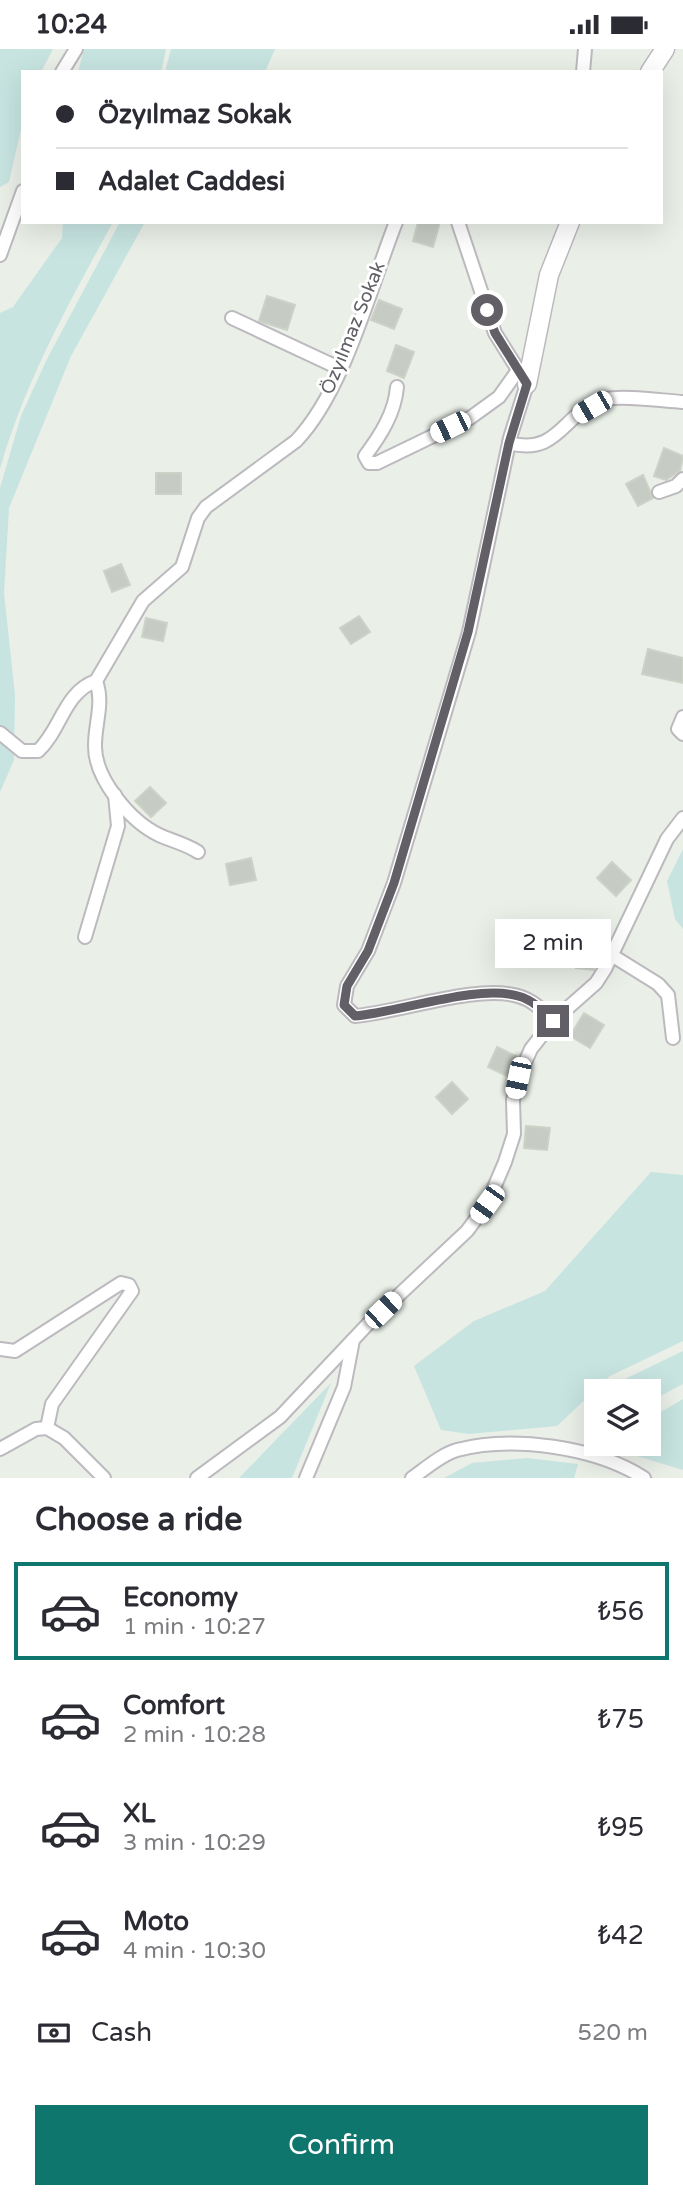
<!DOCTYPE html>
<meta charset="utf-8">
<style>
body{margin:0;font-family:"Varela Round",sans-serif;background:#f2f2f3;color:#2b2b33;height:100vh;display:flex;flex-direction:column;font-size:26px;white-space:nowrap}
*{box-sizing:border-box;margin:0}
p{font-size:23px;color:#7c7c81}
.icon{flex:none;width:38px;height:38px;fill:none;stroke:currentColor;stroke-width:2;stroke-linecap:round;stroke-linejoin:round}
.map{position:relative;height:1429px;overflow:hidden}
.details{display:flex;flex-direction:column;background:#fff;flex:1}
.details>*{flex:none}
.guide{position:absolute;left:21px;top:21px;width:642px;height:154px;border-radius:0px;box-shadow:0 7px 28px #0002;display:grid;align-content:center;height:154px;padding:0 35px;background:#fff}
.buttons{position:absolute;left:584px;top:1330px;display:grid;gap:14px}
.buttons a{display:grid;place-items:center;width:77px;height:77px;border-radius:0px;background:#fff;box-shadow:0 7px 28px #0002;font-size:35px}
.end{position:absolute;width:32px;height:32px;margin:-16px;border:9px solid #625f66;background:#fff;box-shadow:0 0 0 4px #fff}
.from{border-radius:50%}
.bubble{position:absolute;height:49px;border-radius:0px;background:#fff;box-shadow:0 7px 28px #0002;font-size:23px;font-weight:600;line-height:49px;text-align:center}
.car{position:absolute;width:21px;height:42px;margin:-21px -10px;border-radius:9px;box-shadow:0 0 5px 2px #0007;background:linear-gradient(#fff 24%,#345 0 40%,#fff 0 76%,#345 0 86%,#fff 0)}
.guide b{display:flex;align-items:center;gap:24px;height:66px;font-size:26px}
.guide b+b{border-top:2px solid #e1e1e2}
.guide i{width:18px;height:18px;background:#2b2b33}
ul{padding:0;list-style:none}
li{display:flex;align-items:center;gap:21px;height:98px;margin:0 14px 10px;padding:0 21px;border:4px solid transparent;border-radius:0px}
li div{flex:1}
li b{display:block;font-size:26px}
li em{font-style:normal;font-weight:600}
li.selected{border-color:#0f766e}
li>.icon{width:63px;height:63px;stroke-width:1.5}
h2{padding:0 35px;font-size:32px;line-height:84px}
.pay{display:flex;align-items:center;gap:18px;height:77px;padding:0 35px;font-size:26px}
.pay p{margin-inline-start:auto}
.button{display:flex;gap:14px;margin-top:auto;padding:14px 35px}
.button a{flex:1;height:80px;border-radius:0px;background:#0f766e;color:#fff;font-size:28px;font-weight:600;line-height:80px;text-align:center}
.status{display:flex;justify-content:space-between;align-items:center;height:49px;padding:0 35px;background:#fff;direction:ltr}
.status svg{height:19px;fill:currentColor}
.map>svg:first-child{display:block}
.green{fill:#c7e4e1}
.building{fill:#c6cbc4;stroke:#ccd3c6;stroke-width:2}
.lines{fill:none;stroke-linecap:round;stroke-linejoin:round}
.street-casing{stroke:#bcb9bf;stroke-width:16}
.secondary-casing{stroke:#bcb9bf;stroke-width:21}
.street{stroke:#fff;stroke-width:12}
.secondary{stroke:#fff;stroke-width:18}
.route{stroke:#625f66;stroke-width:9}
.labels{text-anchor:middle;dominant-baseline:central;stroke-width:6;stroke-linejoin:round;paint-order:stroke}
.street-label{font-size:19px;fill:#625f66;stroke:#fff}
</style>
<div class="status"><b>10:24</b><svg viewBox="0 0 49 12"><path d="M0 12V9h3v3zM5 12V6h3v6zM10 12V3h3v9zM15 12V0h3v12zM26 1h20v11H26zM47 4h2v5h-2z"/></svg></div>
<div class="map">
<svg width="683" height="1429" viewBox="0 0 683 1429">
<rect width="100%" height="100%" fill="#eaefe8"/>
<g class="green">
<path d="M0,0H53L41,23H23V72L9,133L0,138Z"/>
<path d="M84,0H166L161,23H78Z"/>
<path d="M171,0H275L265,23H165Z"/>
<path d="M63,173H113C69,254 25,332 0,420V264L13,258L62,189Z"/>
<path d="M120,173H145L71,307L9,459L4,544L15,646L14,711L0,743V439L21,367L46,312Z"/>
<path d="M683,800V880L675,870L667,832Z"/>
<path d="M651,1123L683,1126V1292L610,1327L557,1377L469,1385L441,1381L414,1317L474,1272L545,1242Z"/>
<path d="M683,1302V1335L649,1353V1342H612L625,1330Z"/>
<path d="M331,1334L292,1429H239Z"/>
<path d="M683,1350V1421L604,1397L649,1395V1370Z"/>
<path d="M527,1409L578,1415L574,1429H444L472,1414Z"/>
</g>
<g class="building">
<path d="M418,173H440L433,198L413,192Z"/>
<path d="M267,247L295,256L287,281L259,272Z"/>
<path d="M379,251L402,260L394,280L371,271Z"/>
<path d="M396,296L414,303L404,329L387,322Z"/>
<path d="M664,399L683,407L680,422L666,431L654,427Z"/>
<rect x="156" y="424" width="25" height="21"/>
<path d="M643,426L653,449L638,457L626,435Z"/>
<path d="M121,515L130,536L112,543L104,522Z"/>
<path d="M359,567L370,583L351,595L340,579Z"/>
<path d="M146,569L167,574L163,592L142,588Z"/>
<path d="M648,600L683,609V634L642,625Z"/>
<path d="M150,738L166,754L151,768L135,752Z"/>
<path d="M251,809L256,831L230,836L226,815Z"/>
<path d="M612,813L631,831L616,847L597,829Z"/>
<path d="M577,896L597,898L594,921L576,919Z"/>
<path d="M584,964L604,976L590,999L570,987Z"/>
<path d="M497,998L518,1008L509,1028L488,1018Z"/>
<path d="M452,1033L468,1050L452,1065L436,1048Z"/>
<path d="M526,1077L550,1079L547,1101L524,1099Z"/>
</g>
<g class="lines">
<defs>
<g id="street">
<path d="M62,23L76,0"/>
<path d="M583,23L585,0"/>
<path d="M458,173L495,284L527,335L510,389L469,583L394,834L368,902L347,937L344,956L355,967C401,963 477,935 518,947C533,951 542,961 553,972"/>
<path d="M0,206L23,142"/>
<path d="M232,269L341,320"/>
<path d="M397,338C395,364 380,387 365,407L369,414H377L470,369L499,348L519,320"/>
<path d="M509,394C561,408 563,360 607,350C623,346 664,352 683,353"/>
<path d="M659,443L676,437L683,430"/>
<path d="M96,632L143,552L182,518L198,469L206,458L296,392C344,342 370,239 396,173"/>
<path d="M96,632C104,654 95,674 95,696C94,729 130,772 159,786C172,792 186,795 198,803"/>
<path d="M683,668L678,680L683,685"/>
<path d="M0,684L22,702H38C61,681 64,643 96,632"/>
<path d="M85,888L118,777L115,746"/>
<path d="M613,907L658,935L668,946L673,989"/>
<path d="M0,1300L15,1302L121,1234L129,1236L132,1242L52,1355L47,1379"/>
<path d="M0,1400L36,1380L47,1379L64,1389L104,1429"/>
<path d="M197,1429L280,1368L367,1276L467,1182L487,1155L505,1113L514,1085L513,1051L518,1029L531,1000L553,972L596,934L605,920L667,790L683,769"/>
<path d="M306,1429L344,1338L353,1291"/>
<path d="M412,1429C425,1420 442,1405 457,1401C512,1386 596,1398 644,1429"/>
</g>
<g id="secondary">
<path d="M650,23L665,0"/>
<path d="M527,335L549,226L570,173"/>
</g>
</defs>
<use href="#street" class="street-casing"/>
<use href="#secondary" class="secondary-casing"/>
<use href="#street" class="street"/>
<use href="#secondary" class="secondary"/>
</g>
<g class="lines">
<path class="route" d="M487,261L495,284L527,335L509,394L468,583L394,834L368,902L347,937L344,956L355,967C401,963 477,935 518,947C533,951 542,961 553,972"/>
</g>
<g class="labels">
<g class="street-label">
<text transform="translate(353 279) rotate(-68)">Özyılmaz Sokak</text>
</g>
</g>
</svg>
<div class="buttons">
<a><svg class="icon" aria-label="layers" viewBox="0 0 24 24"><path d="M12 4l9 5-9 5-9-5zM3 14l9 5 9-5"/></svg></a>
</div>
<i class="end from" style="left:487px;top:261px"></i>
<i class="end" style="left:553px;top:972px"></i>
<div class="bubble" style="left:495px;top:870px;width:116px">2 min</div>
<i class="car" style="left:592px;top:358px;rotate:240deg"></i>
<i class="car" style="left:450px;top:378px;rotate:244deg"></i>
<i class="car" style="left:518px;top:1029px;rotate:192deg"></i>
<i class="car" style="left:487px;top:1155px;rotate:216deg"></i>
<i class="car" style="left:383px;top:1261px;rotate:46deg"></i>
<div class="guide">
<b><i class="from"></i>Özyılmaz Sokak</b>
<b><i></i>Adalet Caddesi</b>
</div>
</div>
<section class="details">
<h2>Choose a ride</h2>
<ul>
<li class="selected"><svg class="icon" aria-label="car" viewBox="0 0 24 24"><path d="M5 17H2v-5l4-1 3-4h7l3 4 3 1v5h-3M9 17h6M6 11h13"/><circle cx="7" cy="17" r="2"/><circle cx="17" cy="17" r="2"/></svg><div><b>Economy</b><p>1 min · 10:27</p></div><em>₺56</em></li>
<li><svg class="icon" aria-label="car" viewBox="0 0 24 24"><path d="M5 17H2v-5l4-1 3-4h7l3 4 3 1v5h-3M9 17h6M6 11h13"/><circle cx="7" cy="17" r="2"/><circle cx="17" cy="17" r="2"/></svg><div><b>Comfort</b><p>2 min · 10:28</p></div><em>₺75</em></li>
<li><svg class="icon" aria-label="car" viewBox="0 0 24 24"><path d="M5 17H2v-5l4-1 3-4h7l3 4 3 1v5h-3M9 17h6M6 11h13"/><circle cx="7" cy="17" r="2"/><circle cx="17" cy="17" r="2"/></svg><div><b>XL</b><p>3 min · 10:29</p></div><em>₺95</em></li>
<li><svg class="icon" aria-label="car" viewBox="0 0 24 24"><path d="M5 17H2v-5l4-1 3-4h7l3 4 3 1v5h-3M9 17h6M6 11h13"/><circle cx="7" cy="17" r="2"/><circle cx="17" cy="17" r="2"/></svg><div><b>Moto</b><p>4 min · 10:30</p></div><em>₺42</em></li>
</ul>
<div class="pay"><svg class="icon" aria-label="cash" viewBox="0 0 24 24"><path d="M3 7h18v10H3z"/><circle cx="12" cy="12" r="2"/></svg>Cash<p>520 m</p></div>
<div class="button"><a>Confirm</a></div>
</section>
